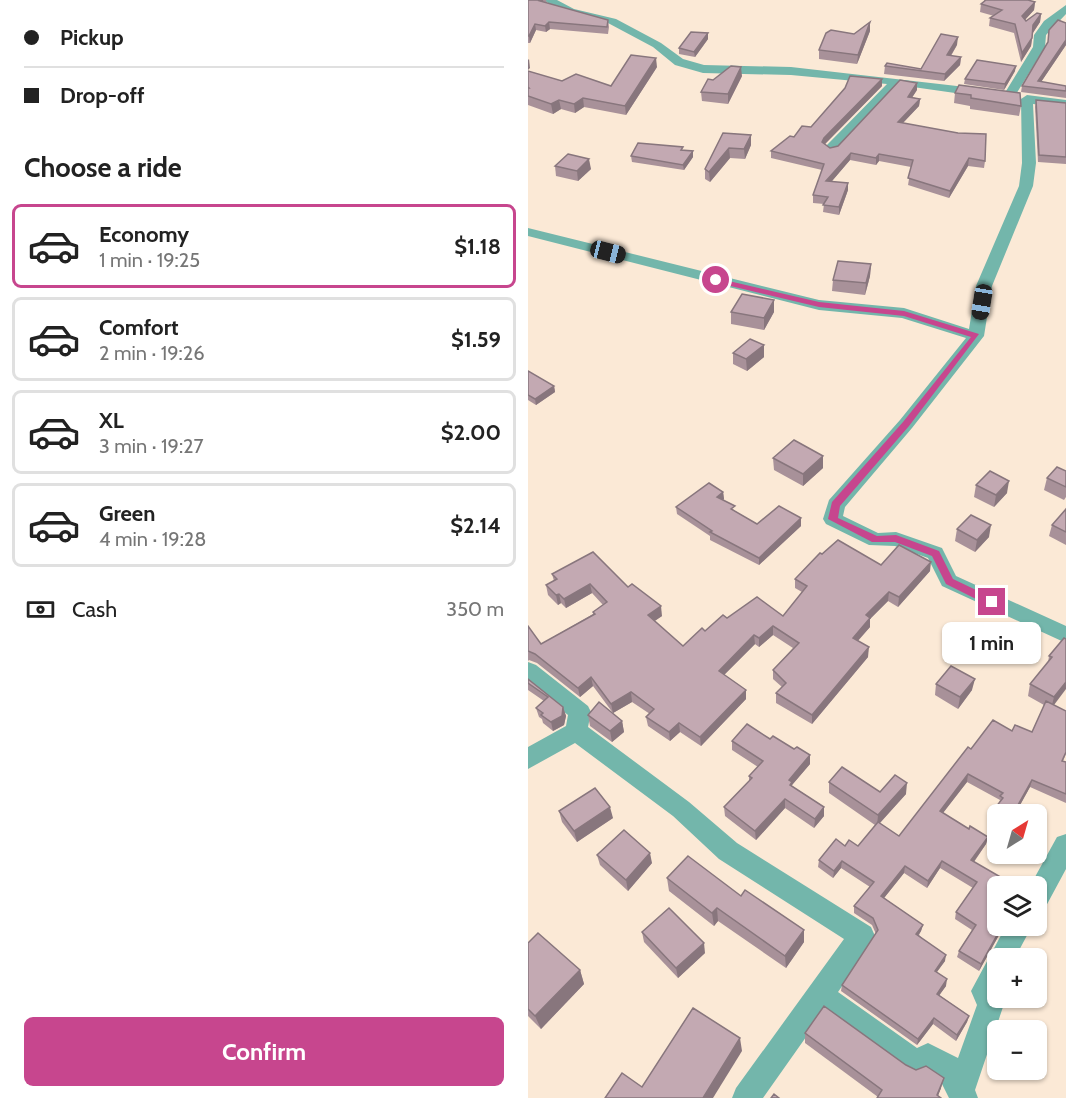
<!DOCTYPE html>
<meta charset="utf-8">
<style>
body{margin:0;font-family:Cabin,sans-serif;background:#f6f6f6;color:#222;height:100vh;display:flex;flex-direction:column;font-size:22px;white-space:nowrap}
*{box-sizing:border-box;margin:0}
p{font-size:20px;color:#767676}
.icon{flex:none;width:33px;height:33px;fill:none;stroke:currentColor;stroke-width:2;stroke-linecap:round;stroke-linejoin:round}
.map{position:relative;flex:1;overflow:hidden}
.panel{display:flex;flex-direction:column;background:#fff;width:528px}
.panel>*{flex:none}
.guide{display:grid;align-content:center;height:132px;padding:0 24px;background:#fff}
.needle{width:39px;rotate:37deg}
.tools{position:absolute;left:459px;top:804px;display:grid;gap:12px}
.tools a{display:grid;place-items:center;width:60px;height:60px;border-radius:9px;background:#fff;box-shadow:0 2px 4px #0004;font-size:30px}
.end{position:absolute;width:27px;height:27px;margin:-14px;border:8px solid #c7468e;background:#fff;box-shadow:0 0 0 3px #fff}
.from{border-radius:50%}
.bubble{position:absolute;height:42px;border-radius:9px;background:#fff;box-shadow:0 2px 4px #0004;font-size:20px;font-weight:700;line-height:42px;text-align:center}
.car{position:absolute;width:18px;height:36px;margin:-18px -9px;border-radius:8px;box-shadow:0 0 4px 2px #0007;background:linear-gradient(#222 24%,#8ab4d8 0 40%,#222 0 76%,#8ab4d8 0 86%,#222 0)}
.guide b{display:flex;align-items:center;gap:21px;height:57px;font-size:22px}
.guide b+b{border-top:2px solid #e0e0e0}
.guide i{width:15px;height:15px;background:#222}
ul{padding:0;list-style:none}
li{display:flex;align-items:center;gap:18px;height:84px;margin:0 12px 9px;padding:0 12px;border:3px solid #e0e0e0;border-radius:9px}
li div{flex:1}
li b{display:block;font-size:22px}
li em{font-style:normal;font-weight:700}
li.selected{border-color:#c7468e}
li>.icon{width:54px;height:54px;stroke-width:1.5}
h2{padding:0 24px;font-size:27px;line-height:72px}
.pay{display:flex;align-items:center;gap:15px;height:66px;padding:0 24px;font-size:22px}
.pay p{margin-inline-start:auto}
.primary-button{display:flex;gap:12px;margin-top:auto;padding:12px 24px}
.primary-button a{flex:1;height:69px;border-radius:9px;background:#c7468e;color:#fff;font-size:24px;font-weight:700;line-height:69px;text-align:center}
main{display:flex;flex:1;min-height:0}
.map>svg:first-child{display:block}
.lines{fill:none;stroke-linecap:round;stroke-linejoin:round}
.minor{fill:#73b6ab;fill-rule:evenodd}
.wall{fill:#a89199}
.shaded-wall{fill:#88767d}
.building{fill:#c3a9b2;stroke:#88767d;stroke-width:1.5}
.route{fill:#c7468e}
</style>
<main>
<section class="panel">
<div class="guide">
<b><i class="from"></i>Pickup</b>
<b><i></i>Drop-off</b>
</div>
<h2>Choose a ride</h2>
<ul>
<li class="selected"><svg class="icon" aria-label="car" viewBox="0 0 24 24"><path d="M5 17H2v-5l4-1 3-4h7l3 4 3 1v5h-3M9 17h6M6 11h13"/><circle cx="7" cy="17" r="2"/><circle cx="17" cy="17" r="2"/></svg><div><b>Economy</b><p>1 min · 19:25</p></div><em>$1.18</em></li>
<li><svg class="icon" aria-label="car" viewBox="0 0 24 24"><path d="M5 17H2v-5l4-1 3-4h7l3 4 3 1v5h-3M9 17h6M6 11h13"/><circle cx="7" cy="17" r="2"/><circle cx="17" cy="17" r="2"/></svg><div><b>Comfort</b><p>2 min · 19:26</p></div><em>$1.59</em></li>
<li><svg class="icon" aria-label="car" viewBox="0 0 24 24"><path d="M5 17H2v-5l4-1 3-4h7l3 4 3 1v5h-3M9 17h6M6 11h13"/><circle cx="7" cy="17" r="2"/><circle cx="17" cy="17" r="2"/></svg><div><b>XL</b><p>3 min · 19:27</p></div><em>$2.00</em></li>
<li><svg class="icon" aria-label="car" viewBox="0 0 24 24"><path d="M5 17H2v-5l4-1 3-4h7l3 4 3 1v5h-3M9 17h6M6 11h13"/><circle cx="7" cy="17" r="2"/><circle cx="17" cy="17" r="2"/></svg><div><b>Green</b><p>4 min · 19:28</p></div><em>$2.14</em></li>
</ul>
<div class="pay"><svg class="icon" aria-label="cash" viewBox="0 0 24 24"><path d="M3 7h18v10H3z"/><circle cx="12" cy="12" r="2"/></svg>Cash<p>350 m</p></div>
<div class="primary-button"><a>Confirm</a></div>
</section>
<div class="map">
<svg width="538" height="1098" viewBox="0 0 538 1098">
<rect width="100%" height="100%" fill="#fbe9d6"/>
<g class="lines">
<g class="minor">
<path d="M15,0H29L46,9L88,19L133,43L155,59L176,65L263,67L455,89L461,93L455,97L371,85L308,152L303,153L296,149L298,146L359,84L263,75L175,73L147,65L125,47L80,23L38,13Z"/>
<path d="M538,5V14L518,35L517,47L487,96L481,100L477,99L475,96L505,47L506,35L516,21Z"/>
<path d="M499,95L538,100V108L505,104L508,163L505,186L464,286L456,336L384,428L317,507L315,516L350,533L368,532L414,548L428,576L538,626V643L414,586L400,558L367,546L341,545L298,524L295,519L301,500L372,420L438,338L374,318L291,310L0,236V228L291,300L376,308L441,329L448,286L491,186L494,163L493,99Z"/>
<path d="M0,662L8,665L60,706L63,712L60,727L161,802L209,843L343,927L347,936L343,945L310,992L389,1048L400,1043L430,1058L449,1005L443,991L478,926H504L487,958H470V998H474L476,1004L447,1090L450,1098H421L411,1078L399,1072L387,1077L377,1073L295,1013L235,1098H204L208,1088L316,939L191,859L145,816L47,743L0,769V747L38,726L40,715L0,683Z"/>
<path d="M538,834V869L517,908L508,912V886H502L529,837Z"/>
</g>
</g>
<g class="wall">
<path d="M0,0H18L19,3L80,20L81,27L80,34L22,29L18,32L8,30L2,43H0Z"/>
<path d="M456,0H489L507,2L506,10L497,20L498,21L513,14L512,22L505,33L503,46L493,62L486,33L461,26L462,18L466,16L452,12L453,4L456,2Z"/>
<path d="M538,23V45L513,82L538,86V98L493,92L494,86Z"/>
<path d="M342,31L329,64L291,59V50L326,34Z"/>
<path d="M180,33V39L167,57L151,54V48Z"/>
<path d="M429,45L423,56L433,57L432,65L416,81L356,74L357,66L393,69Z"/>
<path d="M129,67L98,115L56,107L47,113L33,109L25,114L0,105V71L34,81L83,86Z"/>
<path d="M487,71L476,90L436,84L437,79Z"/>
<path d="M214,76L200,104L174,101L173,92L185,80Z"/>
<path d="M354,79V86L297,144L302,148L310,146L389,90L384,97L392,99L391,106L375,123L457,161L456,168L440,166L421,198L380,185L383,167L351,161L348,165L322,160L304,181L320,190L311,215L295,212L296,204L285,203V195L294,170L243,158V151L283,127Z"/>
<path d="M431,85L493,106L491,116L442,109V106L426,103L427,93Z"/>
<path d="M508,100L538,103V164L510,162L507,107Z"/>
<path d="M195,133L223,135V145L217,159L202,158L182,182L177,179V169Z"/>
<path d="M155,150L165,151V157L156,170L104,162L103,156Z"/>
<path d="M27,166L63,169L50,181L28,176Z"/>
<path d="M343,264L342,276L337,295L304,291L305,280Z"/>
<path d="M246,300V312L236,330L203,324V312Z"/>
<path d="M236,345V357L219,371L205,364V353Z"/>
<path d="M0,371L26,386L27,392L8,405L0,400Z"/>
<path d="M245,458L295,468L275,486L246,470Z"/>
<path d="M538,471V497L536,500L516,490L519,478Z"/>
<path d="M448,485L479,493L466,507L446,497Z"/>
<path d="M195,492L196,499L195,500L207,511L229,524L273,526L231,565L182,540V536L149,514L148,507Z"/>
<path d="M538,509V545L521,536L524,525Z"/>
<path d="M429,529L461,537L447,552L427,541Z"/>
<path d="M294,554L353,565L402,571L370,607L360,601L342,619V627L330,641L340,657L284,724L248,703V693L254,687L245,679V670L265,648L245,635L231,647L227,644L196,675L218,690V699L173,746L152,732L142,741L120,726L118,717L122,714L104,702L85,713L65,686L52,697L9,663L1,660L0,661V626L13,644L65,614V612L75,605L64,593L38,608L33,603L30,605L20,595L18,585L26,581L24,574L100,587L134,616L126,621L155,646L177,631L199,618L255,616L274,592L267,588V579Z"/>
<path d="M536,638L526,705L538,711V754L535,761L538,762V803L502,787L487,814H470V834L462,829L463,822L467,816L465,815L467,808L471,803L472,800L439,782L415,813L441,829L460,837L458,844L446,862L470,886V926H476L451,971L429,957L431,951L444,930L427,919L428,912L445,888L412,868L399,888L376,873L356,898L395,925L393,931L391,935L417,961L409,972L418,986L411,995L441,1016L439,1022L428,1041L405,1024L389,1045L313,991L314,985L348,934L344,925L326,913V906L342,887L313,868L305,878L290,867L291,860L317,846H330L347,825L301,793V782L352,792L378,794L352,823L371,836L443,749L484,731L504,732L516,705L500,696L502,684L520,663L521,656Z"/>
<path d="M0,679L35,707L38,716L36,725L25,731L15,723L14,719L11,717L8,708L16,701L0,690Z"/>
<path d="M408,684L444,690L430,709L407,695Z"/>
<path d="M60,715L94,721L96,732L84,742L62,726Z"/>
<path d="M242,739L282,755V764L264,785V786L296,807V816L286,828L257,808L228,840L197,816L196,807L221,781V776L230,767L204,750V741Z"/>
<path d="M31,811L85,818L49,842L34,822Z"/>
<path d="M69,855L124,863L100,891L72,865Z"/>
<path d="M139,878L213,896L276,930V942L258,968L190,921L186,926L141,891Z"/>
<path d="M114,932L177,953L150,978L116,942Z"/>
<path d="M0,943L52,970L56,984L13,1029L0,1016Z"/>
<path d="M277,1033L378,1065L413,1088L410,1096L350,1097L277,1043Z"/>
</g>
<g class="shaded-wall">
<path d="M507,2L506,10L493,24L494,16Z"/>
<path d="M513,14L512,22L504,34L505,25Z"/>
<path d="M21,22L22,29L18,32L17,26Z"/>
<path d="M342,22V31L329,64L330,55Z"/>
<path d="M7,24L8,30L2,43L1,36Z"/>
<path d="M180,33V39L167,57L166,52Z"/>
<path d="M430,37L429,45L418,63L419,55Z"/>
<path d="M504,38L503,46L493,62L494,53Z"/>
<path d="M538,40V45L509,88L510,81Z"/>
<path d="M433,57L432,65L416,81L417,74Z"/>
<path d="M128,58L129,67L98,115L97,106Z"/>
<path d="M1,59L2,68L0,70V60Z"/>
<path d="M488,66L487,71L476,90L477,84Z"/>
<path d="M213,67L214,76L200,104V94Z"/>
<path d="M354,79V86L296,145L294,142L296,138Z"/>
<path d="M389,83V90L380,104V97Z"/>
<path d="M55,98L56,107L47,113L46,104Z"/>
<path d="M392,99L391,106L369,129L370,122Z"/>
<path d="M31,100L33,109L25,114L23,104Z"/>
<path d="M223,135V145L217,159L216,149Z"/>
<path d="M201,148L202,158L182,182L181,172Z"/>
<path d="M165,151V157L156,170L155,165Z"/>
<path d="M323,153L322,160L298,188V181Z"/>
<path d="M351,154V161L348,165V158Z"/>
<path d="M441,158L440,166L421,198L422,191Z"/>
<path d="M61,159L63,169L50,181L49,171Z"/>
<path d="M320,183V190L311,215V207Z"/>
<path d="M343,264L342,276L337,295L338,283Z"/>
<path d="M246,300V312L236,330V318Z"/>
<path d="M236,345V357L219,371L218,359Z"/>
<path d="M26,386L27,392L8,405L7,399Z"/>
<path d="M295,456V468L275,486V474Z"/>
<path d="M481,481L479,493L466,507L468,495Z"/>
<path d="M195,492L196,499L190,504L189,497Z"/>
<path d="M273,518V526L231,565V558Z"/>
<path d="M463,525L461,537L447,552L449,540Z"/>
<path d="M403,562L402,571L370,607L371,597Z"/>
<path d="M62,584L64,593L38,608L36,599Z"/>
<path d="M361,592L360,601L342,619V627L324,647L325,638L338,615Z"/>
<path d="M31,594L33,603L30,605L28,595Z"/>
<path d="M133,606L134,616L121,625L120,615Z"/>
<path d="M245,626V635L231,647V638Z"/>
<path d="M226,635L227,644L191,680V671Z"/>
<path d="M341,647L340,657L284,724V715Z"/>
<path d="M63,677L65,686L52,697L50,688Z"/>
<path d="M447,679L444,690L430,709L432,697Z"/>
<path d="M538,682V689L523,709L526,697Z"/>
<path d="M218,690V699L173,746L172,737Z"/>
<path d="M103,692L104,702L85,713L83,704Z"/>
<path d="M35,707L38,716L36,725L25,731L23,722Z"/>
<path d="M94,721L96,732L84,742L82,731Z"/>
<path d="M151,723L152,732L142,741L141,732Z"/>
<path d="M282,755V764L264,785V791L261,780Z"/>
<path d="M440,774L439,782L411,818L412,811Z"/>
<path d="M504,780L502,787L487,814H485Z"/>
<path d="M379,783L378,794L349,826L350,815Z"/>
<path d="M257,799V808L228,840L227,831Z"/>
<path d="M82,807L85,818L49,842L46,831Z"/>
<path d="M296,807V816L286,828L287,819Z"/>
<path d="M460,837L458,844L442,867L443,860Z"/>
<path d="M122,853L124,863L100,891L98,880Z"/>
<path d="M314,861L313,868L305,878L306,871Z"/>
<path d="M414,861L412,868L399,888L400,881Z"/>
<path d="M377,866L376,873L352,903L353,896Z"/>
<path d="M189,908L190,921L186,926L184,913Z"/>
<path d="M395,925L393,931L387,940L388,934Z"/>
<path d="M474,926H476L451,971L453,964Z"/>
<path d="M276,930V942L258,968L257,956Z"/>
<path d="M176,943L177,953L150,978L148,968Z"/>
<path d="M418,955L417,961L405,977L407,971Z"/>
<path d="M52,970L56,984L13,1029L7,1016Z"/>
<path d="M419,979L418,986L408,1000L409,994Z"/>
<path d="M441,1016L439,1022L428,1041L429,1035Z"/>
<path d="M406,1018L405,1024L389,1045L390,1039Z"/>
<path d="M212,1038L214,1051L185,1098H175Z"/>
<path d="M416,1078L413,1088L409,1098H408Z"/>
</g>
<g class="building">
<path d="M0,0H15L12,1L80,20L79,27L21,22L17,26L7,24L1,36H0Z"/>
<path d="M458,0H500L507,2L494,16L498,21L509,13L513,14L505,25L504,38L494,53L487,24L462,18L474,10L453,4Z"/>
<path d="M530,20L538,23V40L510,81L538,86V91L494,86L520,42L521,30Z"/>
<path d="M342,22L330,55L291,50L298,33L303,30L326,34Z"/>
<path d="M163,32L180,33L166,52L151,48Z"/>
<path d="M413,34L430,37L419,55L433,57L417,74L357,66L359,63L393,69Z"/>
<path d="M103,55L128,58L97,106L55,98L46,104L31,100L23,104L0,96V88H1L0,87V71L34,81L48,74L83,86Z"/>
<path d="M449,60L488,66L477,84L437,79Z"/>
<path d="M203,66L213,67L200,94L173,92L180,79L185,80Z"/>
<path d="M322,76L354,79L296,138L294,142L302,148L310,146L372,80L389,83L380,97L392,99L370,122L430,133L458,134L457,161L441,158L422,191L380,178L385,160L351,154L348,158L323,153L298,181L320,183L311,207L295,205L300,197L285,195L296,164L243,151L262,136L266,137L274,126L283,127L317,88Z"/>
<path d="M431,85L492,93L493,106L443,98V95L427,93Z"/>
<path d="M508,100L538,103V157L511,155Z"/>
<path d="M195,133L223,135L216,149L201,148L181,172L177,169Z"/>
<path d="M110,143L155,147L153,150L165,151L155,165L103,156Z"/>
<path d="M40,154L61,159L49,171L27,166Z"/>
<path d="M310,261L343,264L338,283L305,280Z"/>
<path d="M214,294L246,300L236,318L203,312Z"/>
<path d="M222,339L236,345L218,359L205,353Z"/>
<path d="M0,371L26,386L7,399L0,395Z"/>
<path d="M266,440L295,456L275,474L245,458Z"/>
<path d="M529,467L538,471V487L519,478Z"/>
<path d="M462,471L481,481L468,495L448,485Z"/>
<path d="M181,483L195,492L189,497L207,506L203,509L229,524L251,506L273,518L231,558L182,532L184,531L148,507Z"/>
<path d="M538,509V532L524,525Z"/>
<path d="M443,515L463,525L449,540L429,529Z"/>
<path d="M310,540L353,565L371,545L403,562L371,597L361,592L338,615L342,618L325,638L341,647L284,715L248,693L258,683L245,670L271,643L245,626L231,638L226,635L191,671L218,690L172,737L151,723L141,732L118,717L126,709L103,692L83,704L63,677L50,688L7,654L0,651V626L13,644L67,614L65,612L79,602L62,584L36,599L31,594L28,595L18,585L29,579L24,574L65,552L100,587L104,584L133,606L120,615L155,646L174,628L177,631L195,615L199,618L229,597L255,616L279,586L267,579L292,553L294,554Z"/>
<path d="M536,638L538,639V682L526,697L502,684L524,657L521,656Z"/>
<path d="M423,666L447,679L432,697L408,684Z"/>
<path d="M0,679L35,707L34,716L23,722L13,715L15,713L8,708L20,697L0,683Z"/>
<path d="M518,701L538,711V752L534,761L538,762V794L504,780L485,814H470V825L463,822L471,811L467,808L475,798L472,796L475,793L440,774L412,811L441,829L442,826L460,837L443,860L488,886H470V926H474L453,964L431,951L448,925L428,912L449,882L414,861L400,881L377,866L353,896L395,925L388,934L418,955L407,971L419,979L409,994L441,1016L429,1035L406,1018L390,1039L314,985L350,930L345,918L326,906L346,882L314,861L306,871L291,860L308,839L317,846L321,840L330,846L350,822L371,836L440,747L443,749L465,720L484,731L487,725L504,732Z"/>
<path d="M71,702L94,721L82,731L60,715Z"/>
<path d="M219,724L242,739L245,736L266,749L269,747L282,755L261,780L264,782L262,785L296,807L287,819L257,799L227,831L196,807L224,778L221,776L235,761L204,741Z"/>
<path d="M314,767L352,792L367,775L379,783L350,815L301,782Z"/>
<path d="M67,788L82,807L46,831L31,811Z"/>
<path d="M96,830L122,853L98,880L69,855Z"/>
<path d="M160,856L213,896L217,890L276,930L257,956L189,908L184,913L139,878Z"/>
<path d="M141,908L176,943L148,968L114,932Z"/>
<path d="M10,933L52,970L7,1016L0,1009V943Z"/>
<path d="M296,1006L378,1065L388,1070L398,1066L416,1078L409,1095L413,1098H349L354,1090L277,1033Z"/>
<path d="M165,1008L212,1038L175,1098H77L94,1073L114,1087Z"/>
<path d="M246,1094L251,1098H243Z"/>
</g>
<path class="route" d="M188,278L291,302L376,311L451,334L381,426L312,506L310,518L349,536L368,535L411,551L425,579L467,599V605H460L418,584L404,556L367,542H344L300,519L304,502L375,422L443,337L376,316L291,307L186,282Z"/>
</svg>
<div class="tools">
<a><svg class="needle" viewBox="-14 -14 28 28"><path d="M0-13l5 13h-10z" fill="#e53935"/><path d="M0 13l5-13h-10z" fill="#767676"/></svg></a>
<a><svg class="icon" aria-label="layers" viewBox="0 0 24 24"><path d="M12 4l9 5-9 5-9-5zM3 14l9 5 9-5"/></svg></a>
<a>+</a>
<a>−</a>
</div>
<i class="end from" style="left:188px;top:280px"></i>
<i class="end" style="left:464px;top:602px"></i>
<div class="bubble" style="left:414px;top:622px;width:99px">1 min</div>
<i class="car" style="left:80px;top:252px;rotate:104deg"></i>
<i class="car" style="left:454px;top:302px;rotate:189deg"></i>
</div>
</main>
